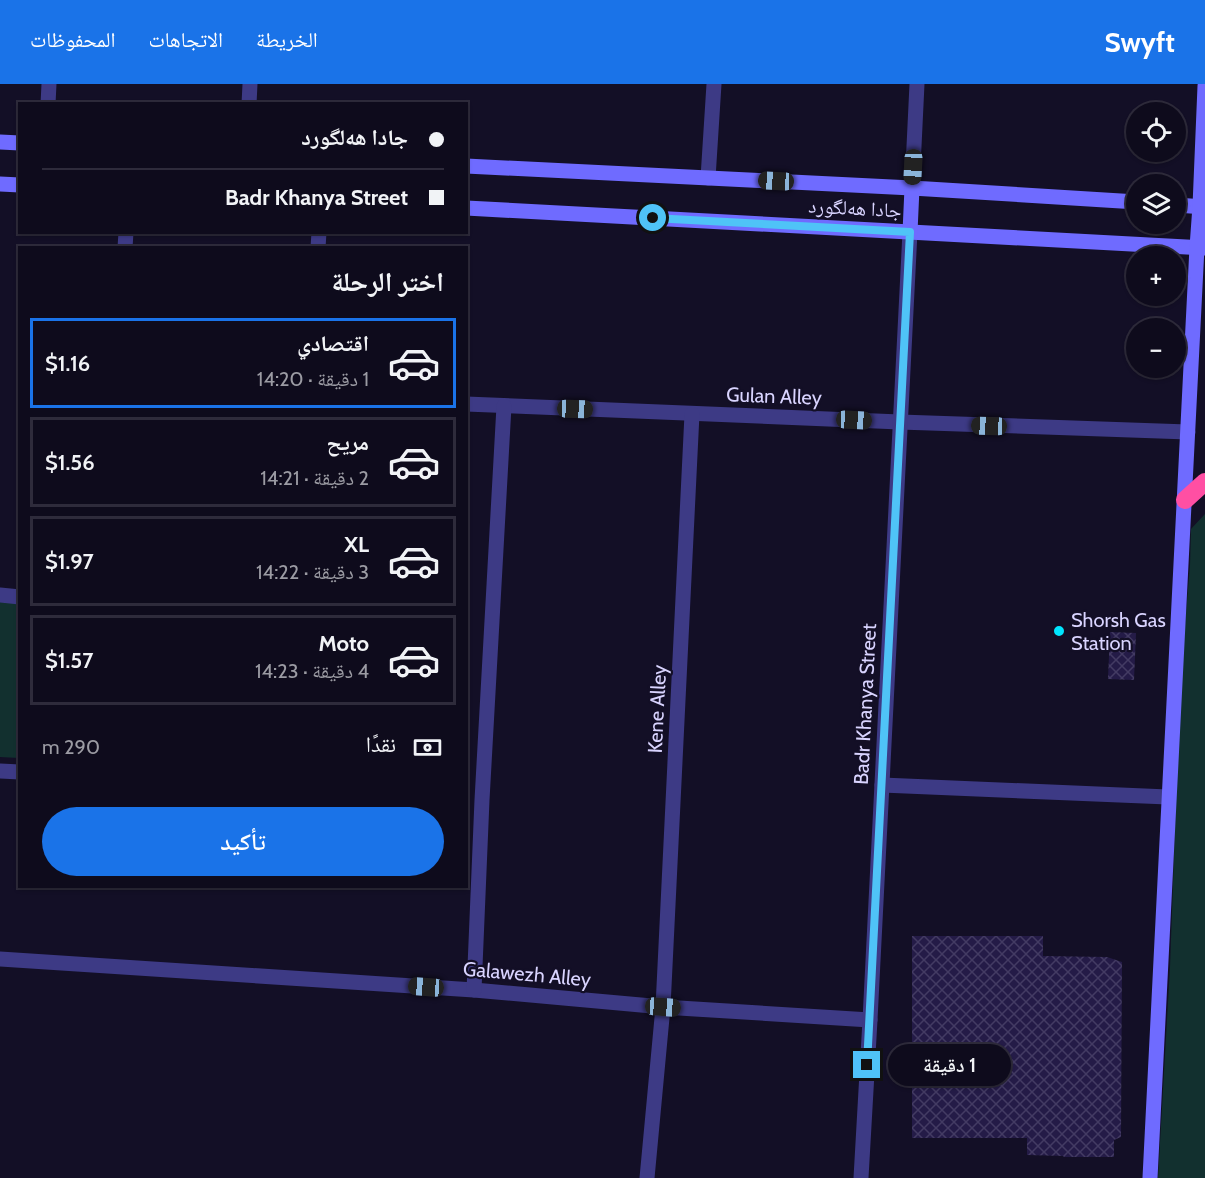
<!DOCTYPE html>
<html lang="ar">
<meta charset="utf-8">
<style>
body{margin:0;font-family:Cabin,"Noto Naskh Arabic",sans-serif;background:#1c1929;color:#f1f3f6;direction:rtl;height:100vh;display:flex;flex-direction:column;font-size:22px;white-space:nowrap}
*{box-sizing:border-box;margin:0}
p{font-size:20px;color:#9b9ba3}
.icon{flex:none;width:33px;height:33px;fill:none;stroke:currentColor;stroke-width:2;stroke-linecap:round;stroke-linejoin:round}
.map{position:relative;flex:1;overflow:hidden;direction:ltr}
.drawer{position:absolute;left:18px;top:162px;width:450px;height:642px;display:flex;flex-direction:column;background:#0e0b1c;border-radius:0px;box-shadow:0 2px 4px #0004,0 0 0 2px #2e2b3b;direction:rtl}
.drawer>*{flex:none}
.top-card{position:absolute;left:18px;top:18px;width:450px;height:132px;border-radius:0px;box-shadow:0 2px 4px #0004,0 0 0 2px #2e2b3b;direction:rtl;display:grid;align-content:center;height:132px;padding:0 24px;background:#0e0b1c}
.controls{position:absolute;left:1126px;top:18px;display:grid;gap:12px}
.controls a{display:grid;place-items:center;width:60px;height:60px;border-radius:50%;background:#0e0b1c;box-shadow:0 2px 4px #0004,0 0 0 2px #2e2b3b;font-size:30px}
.end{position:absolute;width:27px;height:27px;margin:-14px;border:8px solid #4fc3f7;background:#111;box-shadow:0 0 0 3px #111}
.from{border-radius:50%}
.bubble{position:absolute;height:42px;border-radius:21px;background:#0e0b1c;box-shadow:0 2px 4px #0004,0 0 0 2px #2e2b3b;font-size:20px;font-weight:600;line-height:42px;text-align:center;direction:rtl}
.car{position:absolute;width:18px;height:36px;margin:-18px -9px;border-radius:8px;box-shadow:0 0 4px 2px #0007;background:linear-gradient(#222 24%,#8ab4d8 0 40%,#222 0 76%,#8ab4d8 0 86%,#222 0)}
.top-card b{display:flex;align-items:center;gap:21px;height:57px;font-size:22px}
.top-card b+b{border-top:2px solid #2e2b3b}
.top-card i{width:15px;height:15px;background:#f1f3f6}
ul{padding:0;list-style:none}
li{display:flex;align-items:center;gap:18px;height:90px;margin:0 12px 9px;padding:0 12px;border:3px solid #2e2b3b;border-radius:0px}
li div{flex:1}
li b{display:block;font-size:22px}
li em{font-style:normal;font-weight:600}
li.on{border-color:#1a73e8}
li>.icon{width:54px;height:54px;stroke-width:1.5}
h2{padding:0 24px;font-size:27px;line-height:72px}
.pay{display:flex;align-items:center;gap:15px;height:66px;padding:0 24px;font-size:22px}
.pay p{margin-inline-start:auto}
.primary-button{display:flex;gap:12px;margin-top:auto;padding:12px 24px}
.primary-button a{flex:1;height:69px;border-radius:36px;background:#1a73e8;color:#fff;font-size:24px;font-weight:600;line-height:69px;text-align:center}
header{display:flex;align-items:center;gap:36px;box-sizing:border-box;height:84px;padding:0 30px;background:#1a73e8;color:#fff}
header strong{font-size:28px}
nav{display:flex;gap:33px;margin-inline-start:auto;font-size:21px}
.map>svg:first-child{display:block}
.park{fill:#12302f}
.building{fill:url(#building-cross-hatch)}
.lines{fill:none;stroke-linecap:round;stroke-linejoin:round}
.street{stroke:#3d3a85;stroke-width:15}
.secondary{stroke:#6f6bff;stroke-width:15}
.highway{stroke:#ff4fa3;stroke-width:18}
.route{stroke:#4fc3f7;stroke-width:8}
.poi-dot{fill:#00e5ff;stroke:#130f26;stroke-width:2}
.labels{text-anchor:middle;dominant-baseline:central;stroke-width:4.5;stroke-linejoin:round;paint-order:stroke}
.street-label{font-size:20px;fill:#d9d4ff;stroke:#130f26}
.poi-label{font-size:20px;fill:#d9d4ff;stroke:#130f26;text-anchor:start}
</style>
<header>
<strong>Swyft</strong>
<nav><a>الخريطة</a><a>الاتجاهات</a><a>المحفوظات</a></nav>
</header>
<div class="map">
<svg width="1205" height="1094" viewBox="0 0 1205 1094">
<defs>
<pattern id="building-cross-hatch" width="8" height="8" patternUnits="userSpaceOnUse" patternTransform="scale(1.5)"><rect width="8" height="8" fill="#241b47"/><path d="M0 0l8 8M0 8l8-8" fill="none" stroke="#433b63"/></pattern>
</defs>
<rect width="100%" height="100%" fill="#130f26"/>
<g class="park">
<path d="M1205,430V1094H1158L1170,883L1180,602L1190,481L1191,445Z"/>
<path d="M0,516L19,517V674L0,673Z"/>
</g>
<g class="building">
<path d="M1110,548L1136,549L1134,596L1108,595Z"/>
<path d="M912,852H1043V872L1107,873L1122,878L1121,1053L1114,1056V1073H1064L1063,1072L1027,1071V1054H912Z"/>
</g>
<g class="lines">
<g class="street">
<path d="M48,20L49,0"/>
<path d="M249,20L250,0"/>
<path d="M708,94L714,0"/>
<path d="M912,104L917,0"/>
<path d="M125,164L126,148"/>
<path d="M318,164L319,148"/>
<path d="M466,320L900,338L1188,348"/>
<path d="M0,511L20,513"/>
<path d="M0,687L20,688"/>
<path d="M882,701L1168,713"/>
<path d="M0,875L474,906L663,923L870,936"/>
<path d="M474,906L482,716L504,322"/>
<path d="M647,1094L663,923L692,330"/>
<path d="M861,1094L870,936L910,148"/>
</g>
<g class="secondary">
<path d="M0,58L20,59"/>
<path d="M466,82L912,104L1137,118"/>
<path d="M0,100L20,101"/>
<path d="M1176,121L1205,123"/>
<path d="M466,124L1205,164"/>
<path d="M910,148L912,104"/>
<path d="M1150,1094C1165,784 1183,474 1197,163L1200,122L1205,2"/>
</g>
<path class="highway" d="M1185,416L1205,398"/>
</g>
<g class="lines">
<path class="route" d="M653,134L910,148L867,981"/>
</g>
<circle class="poi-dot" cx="1059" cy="547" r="6"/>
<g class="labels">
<g class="street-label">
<text transform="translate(855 124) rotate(3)">جادا هەلگورد</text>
<text transform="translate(774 312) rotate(2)">Gulan Alley</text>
<text transform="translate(865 620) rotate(-87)">Badr Khanya Street</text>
<text transform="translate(657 625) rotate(-87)">Kene Alley</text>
<text transform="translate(527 890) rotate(5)">Galawezh Alley</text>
</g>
<g class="poi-label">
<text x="1071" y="536">Shorsh Gas<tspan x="1071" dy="23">Station</tspan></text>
</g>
</g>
</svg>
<div class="controls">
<a><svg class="icon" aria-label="locate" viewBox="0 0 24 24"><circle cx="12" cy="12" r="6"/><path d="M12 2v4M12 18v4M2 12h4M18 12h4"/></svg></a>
<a><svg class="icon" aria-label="layers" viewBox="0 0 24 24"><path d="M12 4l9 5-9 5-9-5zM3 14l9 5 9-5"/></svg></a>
<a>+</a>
<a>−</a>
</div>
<i class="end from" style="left:653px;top:134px"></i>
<i class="end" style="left:867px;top:981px"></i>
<div class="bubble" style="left:888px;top:960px;width:123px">1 دقيقة</div>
<i class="car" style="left:913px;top:83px;rotate:183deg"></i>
<i class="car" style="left:776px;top:97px;rotate:273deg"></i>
<i class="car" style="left:575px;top:325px;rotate:92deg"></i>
<i class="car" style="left:854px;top:336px;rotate:93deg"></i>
<i class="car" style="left:989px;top:342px;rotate:272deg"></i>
<i class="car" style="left:426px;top:903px;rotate:274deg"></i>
<i class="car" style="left:663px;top:923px;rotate:94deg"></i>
<div class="top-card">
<b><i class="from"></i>جادا هەلگورد</b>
<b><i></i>Badr Khanya Street</b>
</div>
<section class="drawer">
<h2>اختر الرحلة</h2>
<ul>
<li class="on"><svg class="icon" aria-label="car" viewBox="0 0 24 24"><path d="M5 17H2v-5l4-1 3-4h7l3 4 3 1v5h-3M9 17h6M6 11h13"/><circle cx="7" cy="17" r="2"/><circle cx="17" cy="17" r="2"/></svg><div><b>اقتصادي</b><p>1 دقيقة · 14:20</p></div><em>$1.16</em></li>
<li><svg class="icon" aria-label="car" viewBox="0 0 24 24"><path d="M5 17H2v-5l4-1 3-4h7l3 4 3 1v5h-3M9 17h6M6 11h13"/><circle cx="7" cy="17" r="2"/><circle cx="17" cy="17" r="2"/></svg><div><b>مريح</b><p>2 دقيقة · 14:21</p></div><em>$1.56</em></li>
<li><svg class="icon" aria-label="car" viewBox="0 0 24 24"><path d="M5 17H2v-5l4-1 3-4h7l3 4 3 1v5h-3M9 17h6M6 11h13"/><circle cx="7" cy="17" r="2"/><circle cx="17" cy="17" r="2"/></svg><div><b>XL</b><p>3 دقيقة · 14:22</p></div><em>$1.97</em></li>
<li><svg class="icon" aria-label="car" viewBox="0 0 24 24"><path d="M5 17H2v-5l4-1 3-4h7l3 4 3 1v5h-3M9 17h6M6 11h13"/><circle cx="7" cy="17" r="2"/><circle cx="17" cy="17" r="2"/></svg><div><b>Moto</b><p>4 دقيقة · 14:23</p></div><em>$1.57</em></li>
</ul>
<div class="pay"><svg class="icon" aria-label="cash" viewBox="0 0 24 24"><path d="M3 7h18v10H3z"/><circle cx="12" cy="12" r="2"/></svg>نقدًا<p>290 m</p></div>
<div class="primary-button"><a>تأكيد</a></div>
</section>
</div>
